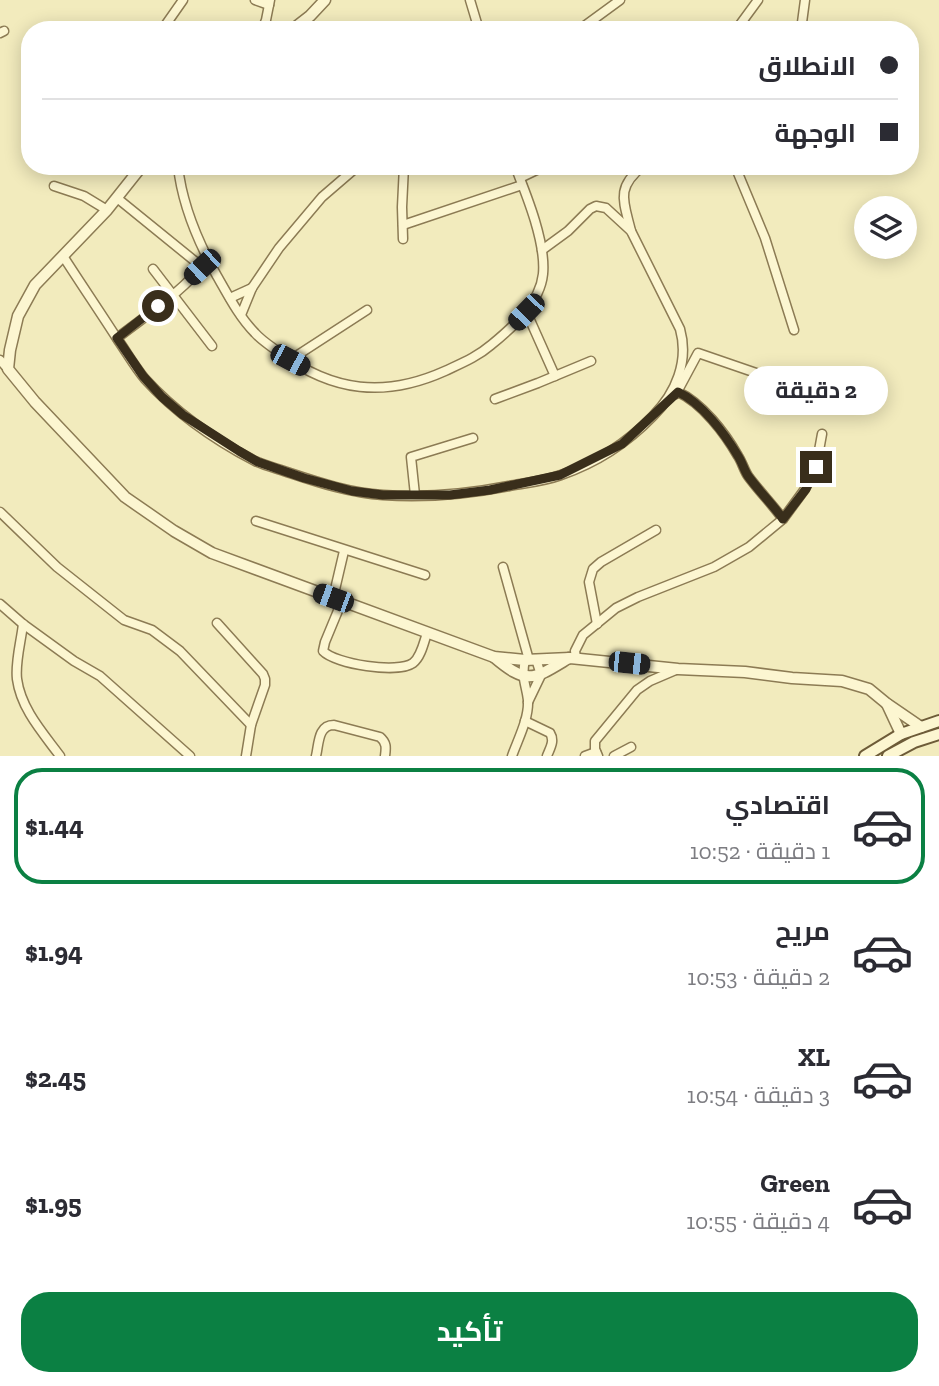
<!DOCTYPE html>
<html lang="ar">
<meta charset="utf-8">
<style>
body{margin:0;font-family:"Zilla Slab",Cairo,serif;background:#f2f2f3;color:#2b2b33;direction:rtl;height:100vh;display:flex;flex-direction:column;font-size:26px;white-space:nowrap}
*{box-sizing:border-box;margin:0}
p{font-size:23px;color:#7c7c81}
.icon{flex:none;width:38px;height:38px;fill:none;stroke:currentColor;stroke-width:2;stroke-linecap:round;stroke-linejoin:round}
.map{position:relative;height:756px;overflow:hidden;direction:ltr}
.details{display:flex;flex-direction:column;background:#fff;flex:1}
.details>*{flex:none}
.guide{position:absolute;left:21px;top:21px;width:898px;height:154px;border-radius:28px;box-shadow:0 4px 18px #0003;direction:rtl;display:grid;align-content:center;height:154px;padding:0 21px;background:#fff}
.fabs{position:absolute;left:854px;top:196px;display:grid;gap:14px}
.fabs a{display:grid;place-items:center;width:63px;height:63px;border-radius:50%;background:#fff;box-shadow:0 4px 18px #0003;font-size:35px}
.end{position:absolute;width:32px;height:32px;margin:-16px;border:9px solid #392e1b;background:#fff;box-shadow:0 0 0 4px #fff}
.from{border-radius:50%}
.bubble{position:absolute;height:49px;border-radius:24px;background:#fff;box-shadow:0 4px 18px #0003;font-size:23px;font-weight:700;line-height:49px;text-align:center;direction:rtl}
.car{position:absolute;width:21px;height:42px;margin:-21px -10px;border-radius:9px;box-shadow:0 0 5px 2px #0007;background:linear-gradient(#222 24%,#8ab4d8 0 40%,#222 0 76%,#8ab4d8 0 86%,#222 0)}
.guide b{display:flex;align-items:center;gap:24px;height:66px;font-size:26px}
.guide b+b{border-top:2px solid #e1e1e2}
.guide i{width:18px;height:18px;background:#2b2b33}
ul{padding:12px 0 0;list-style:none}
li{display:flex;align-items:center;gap:21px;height:116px;margin:0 14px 10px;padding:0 7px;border:4px solid transparent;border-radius:28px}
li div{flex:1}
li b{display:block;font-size:26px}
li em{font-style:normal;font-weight:700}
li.selected{border-color:#0b8043}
li>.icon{width:63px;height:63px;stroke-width:1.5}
.action{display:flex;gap:14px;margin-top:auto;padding:14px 21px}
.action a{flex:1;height:80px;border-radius:28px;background:#0b8043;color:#fff;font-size:28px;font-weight:700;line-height:80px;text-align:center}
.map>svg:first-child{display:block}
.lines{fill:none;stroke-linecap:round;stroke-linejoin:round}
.minor-casing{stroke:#8c7b54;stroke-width:11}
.tertiary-casing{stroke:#8c7b54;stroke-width:13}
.secondary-casing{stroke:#6d5b38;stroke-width:14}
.minor{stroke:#fcf6d1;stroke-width:8}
.tertiary{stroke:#fcf6d1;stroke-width:10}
.secondary{stroke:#fcf6d1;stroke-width:10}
.route{stroke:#392e1b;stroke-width:9}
</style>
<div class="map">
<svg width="939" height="756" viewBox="0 0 939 756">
<rect width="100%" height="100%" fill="#f2ebbd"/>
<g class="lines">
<defs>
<g id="minor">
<path d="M255,0L269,5"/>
<path d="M470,0L479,30"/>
<path d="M162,30L183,0"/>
<path d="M262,30L266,20L270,0"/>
<path d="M579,30L620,0"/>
<path d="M736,30L758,0"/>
<path d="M801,30L805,0"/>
<path d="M0,33L4,31"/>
<path d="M178,166C182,205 198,242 217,276C228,295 239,317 255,333C262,341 272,347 280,353C333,392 385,398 445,371C462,363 477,357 491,345C513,327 540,303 543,274C546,243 527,196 515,166"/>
<path d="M735,166L765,238L794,330"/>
<path d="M520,178L545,166"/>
<path d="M54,186L84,196L107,210"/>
<path d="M117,198L202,267"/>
<path d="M403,225L522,185"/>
<path d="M631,231C624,202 615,188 643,166"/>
<path d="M403,239L402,207L404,166"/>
<path d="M63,256C81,284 100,312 118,340C127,353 135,367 145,379C176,413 215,440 255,461C266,466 279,469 290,473C320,483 351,493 383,495C425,498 468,494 509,486C526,483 545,481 561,475C596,463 628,442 653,416C676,393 689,361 680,329L631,231L606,208L596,206L590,209L568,231L542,250"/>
<path d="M153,269L212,346"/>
<path d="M230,298L252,288"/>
<path d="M526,311L555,376"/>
<path d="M241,315L252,288L279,248L322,197L358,166"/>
<path d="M117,338C148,314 184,291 208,259"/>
<path d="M0,360L8,369"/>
<path d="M290,360L367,310"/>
<path d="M676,394L698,353L762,375L779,388"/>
<path d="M495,399L538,383L591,361"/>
<path d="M415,495L411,457L473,438"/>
<path d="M0,512L57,567L124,620L152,630L180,651L251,725"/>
<path d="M783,519L805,489L816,467L822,434"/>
<path d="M256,521L425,575"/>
<path d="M503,567L529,660"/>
<path d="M333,598L344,551"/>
<path d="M342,601L325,642L323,651C335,664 398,674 413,663C421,657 424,642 427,633"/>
<path d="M0,604L23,624L74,661L100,676L190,756"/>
<path d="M217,623L263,674L265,679V685L251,725L246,756"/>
<path d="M23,624C21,642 15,662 17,679C21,709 43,733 60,756"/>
<path d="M597,624L589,582L593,569L601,562L656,530"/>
<path d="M576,658L575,651L583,635L616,608L638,597L714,567L749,547L783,519C772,504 759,491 748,476C744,470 742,462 738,456C725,433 702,403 678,392"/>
<path d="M528,702L541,675L536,659"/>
<path d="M525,721L550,733C555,741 550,748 547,756"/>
<path d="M316,756C319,743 318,725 334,725L380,737C387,743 386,748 385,756"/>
<path d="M512,756C518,739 529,719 528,700C526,684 521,678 525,660"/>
<path d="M585,756L596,752"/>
<path d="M598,756L595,749V741L637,690L650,681L678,669"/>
<path d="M614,756L631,747"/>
</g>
<g id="tertiary">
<path d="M292,30L310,16L325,0"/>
<path d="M142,166L107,210L35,285L18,316L10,350L8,369L35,402L125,497L174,531L212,553L494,657L525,660L570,658L678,669L745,672L792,678L842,681L869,689L886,703L921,727"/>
<path d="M494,657C528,686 534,679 569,658"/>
<path d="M887,704L901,734"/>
</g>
<g id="secondary">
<path d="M865,756L901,734L939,721"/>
<path d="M888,756L914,742L939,734"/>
</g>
</defs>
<use href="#minor" class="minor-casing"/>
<use href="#tertiary" class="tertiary-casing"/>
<use href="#secondary" class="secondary-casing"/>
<use href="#minor" class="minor"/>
<use href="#tertiary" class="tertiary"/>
<use href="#secondary" class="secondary"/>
</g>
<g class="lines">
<path class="route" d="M158,306L117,338L143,376L162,397L183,415L239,451L258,462L304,478L352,491L383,495H450L490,490L560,475L622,444L678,392C702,403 725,434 738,456C742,462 744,470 748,476C759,491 772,504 783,519L806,489L816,467"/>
</g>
</svg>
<div class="fabs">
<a><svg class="icon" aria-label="layers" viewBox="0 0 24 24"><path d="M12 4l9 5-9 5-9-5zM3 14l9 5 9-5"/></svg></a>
</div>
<i class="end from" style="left:158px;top:306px"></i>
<i class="end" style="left:816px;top:467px"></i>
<div class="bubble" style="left:744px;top:366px;width:144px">2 دقيقة</div>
<i class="car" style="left:202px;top:267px;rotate:227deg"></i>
<i class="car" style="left:526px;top:312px;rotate:224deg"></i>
<i class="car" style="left:290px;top:360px;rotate:118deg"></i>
<i class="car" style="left:333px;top:598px;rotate:290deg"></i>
<i class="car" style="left:629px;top:663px;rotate:96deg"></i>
<div class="guide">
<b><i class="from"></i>الانطلاق</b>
<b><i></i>الوجهة</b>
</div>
</div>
<section class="details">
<ul>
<li class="selected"><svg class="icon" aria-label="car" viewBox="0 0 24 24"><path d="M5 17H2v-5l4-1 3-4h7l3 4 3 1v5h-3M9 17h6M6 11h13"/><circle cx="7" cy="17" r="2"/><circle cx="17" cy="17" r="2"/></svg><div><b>اقتصادي</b><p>1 دقيقة · 10:52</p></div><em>$1.44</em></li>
<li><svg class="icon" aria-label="car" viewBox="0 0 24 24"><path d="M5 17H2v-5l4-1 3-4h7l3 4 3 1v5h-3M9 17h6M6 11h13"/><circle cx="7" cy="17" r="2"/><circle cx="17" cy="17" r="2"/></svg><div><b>مريح</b><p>2 دقيقة · 10:53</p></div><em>$1.94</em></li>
<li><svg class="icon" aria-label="car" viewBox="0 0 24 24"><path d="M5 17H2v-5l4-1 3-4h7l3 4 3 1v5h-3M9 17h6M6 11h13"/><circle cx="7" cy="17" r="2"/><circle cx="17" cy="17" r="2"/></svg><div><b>XL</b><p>3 دقيقة · 10:54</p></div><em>$2.45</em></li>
<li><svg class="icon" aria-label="car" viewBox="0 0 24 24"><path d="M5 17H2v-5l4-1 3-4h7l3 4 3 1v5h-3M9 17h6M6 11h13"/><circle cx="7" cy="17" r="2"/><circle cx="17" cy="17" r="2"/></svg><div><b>Green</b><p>4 دقيقة · 10:55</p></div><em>$1.95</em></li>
</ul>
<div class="action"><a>تأكيد</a></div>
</section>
